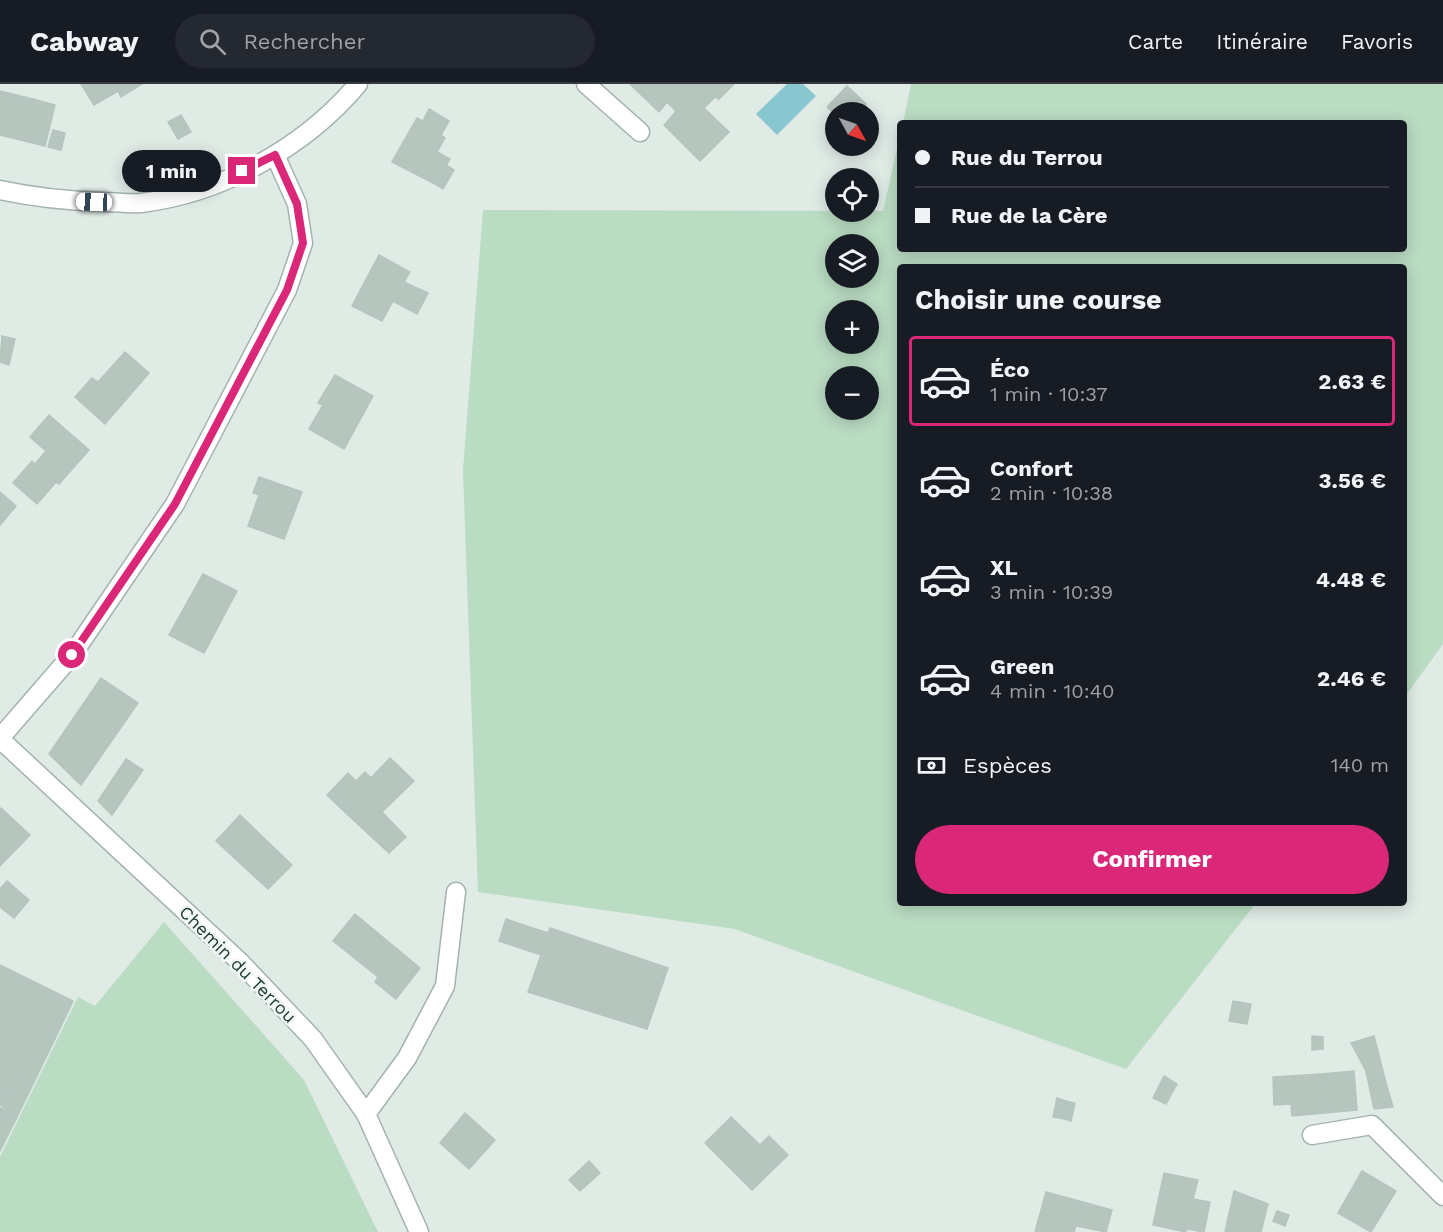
<!DOCTYPE html>
<html lang="fr">
<meta charset="utf-8">
<style>
body{margin:0;font-family:"Work Sans",sans-serif;background:#242831;color:#f1f3f6;height:100vh;display:flex;flex-direction:column;font-size:22px;white-space:nowrap}
*{box-sizing:border-box;margin:0}
p{font-size:20px;color:#9ea1a6}
.icon{flex:none;width:33px;height:33px;fill:none;stroke:currentColor;stroke-width:2;stroke-linecap:round;stroke-linejoin:round}
.map{position:relative;flex:1;overflow:hidden}
.side{position:absolute;left:897px;top:180px;width:510px;height:642px;display:flex;flex-direction:column;background:#171b24;border-radius:6px;box-shadow:0 3px 15px #0003}
.side>*{flex:none}
.guide{position:absolute;left:897px;top:36px;width:510px;height:132px;border-radius:6px;box-shadow:0 3px 15px #0003;display:grid;align-content:center;height:132px;padding:0 18px;background:#171b24}
.needle{width:39px;rotate:130deg}
.buttons{position:absolute;left:825px;top:18px;display:grid;gap:12px}
.buttons a{display:grid;place-items:center;width:54px;height:54px;border-radius:50%;background:#171b24;box-shadow:0 3px 15px #0003;font-size:30px}
.end{position:absolute;width:27px;height:27px;margin:-14px;border:8px solid #db2777;background:#fff;box-shadow:0 0 0 3px #fff}
.from{border-radius:50%}
.bubble{position:absolute;height:42px;border-radius:21px;background:#171b24;box-shadow:0 3px 15px #0003;font-size:20px;font-weight:700;line-height:42px;text-align:center}
.car{position:absolute;width:18px;height:36px;margin:-18px -9px;border-radius:8px;box-shadow:0 0 4px 2px #0007;background:linear-gradient(#fff 24%,#345 0 40%,#fff 0 76%,#345 0 86%,#fff 0)}
.guide b{display:flex;align-items:center;gap:21px;height:57px;font-size:22px}
.guide b+b{border-top:2px solid #363941}
.guide i{width:15px;height:15px;background:#f1f3f6}
ul{padding:0;list-style:none}
li{display:flex;align-items:center;gap:18px;height:90px;margin:0 12px 9px;padding:0 6px;border:3px solid transparent;border-radius:6px}
li div{flex:1}
li b{display:block;font-size:22px}
li em{font-style:normal;font-weight:700}
li.on{border-color:#db2777}
li>.icon{width:54px;height:54px;stroke-width:1.5}
h2{padding:0 18px;font-size:27px;line-height:72px}
.pay{display:flex;align-items:center;gap:15px;height:66px;padding:0 18px;font-size:22px}
.pay p{margin-inline-start:auto}
.cta{display:flex;gap:12px;margin-top:auto;padding:12px 18px}
.cta a{flex:1;height:69px;border-radius:36px;background:#db2777;color:#fff;font-size:24px;font-weight:700;line-height:69px;text-align:center}
header{display:flex;align-items:center;gap:36px;box-sizing:border-box;height:84px;padding:0 30px;background:#171b24;border-bottom:2px solid #363941}
header strong{font-size:28px}
nav{display:flex;gap:33px;margin-inline-start:auto;font-size:21px}
.search{width:420px;height:54px;background:#242831;display:flex;align-items:center;gap:15px;box-sizing:border-box;padding:0 21px;border-radius:33px;color:#9ea1a6;font-size:22px}
.map>svg:first-child{display:block}
.green{fill:#b9dcc2;fill-rule:evenodd}
.water{fill:#88c7d0}
.building{fill:#b6c6bf;stroke:#b3c5bd;stroke-width:1.5}
.lines{fill:none;stroke-linecap:round;stroke-linejoin:round}
.minor-casing{stroke:#a3b3ad;stroke-width:21}
.minor{stroke:#fff;stroke-width:18}
.route{stroke:#db2777;stroke-width:8}
.labels{text-anchor:middle;dominant-baseline:central;stroke-width:5;stroke-linejoin:round;paint-order:stroke}
.street-label{font-size:18px;fill:#213c34;stroke:#f1f8f4}
</style>
<header>
<strong>Cabway</strong>
<div class="search"><svg class="icon" aria-label="search" viewBox="0 0 24 24"><circle cx="10" cy="10" r="6"/><path d="M15 15l6 6"/></svg>Rechercher</div>
<nav><a>Carte</a><a>Itinéraire</a><a>Favoris</a></nav>
</header>
<div class="map">
<svg width="1443" height="1148" viewBox="0 0 1443 1148">
<rect width="100%" height="100%" fill="#e0ebe6"/>
<g class="green">
<path d="M911,0H1443V560L1404,614V183H900V819H1256L1126,985L735,845L478,808L463,386L483,126L883,127L900,51V165H1404V39H903ZM836,160H868V194H836ZM836,226H868V260H836ZM836,292H868V326H836Z"/>
<path d="M164,838L304,996L378,1148H0V1073L78,913L95,922Z"/>
</g>
<path class="water" d="M787,0H803L816,12L777,51L756,30Z"/>
<g class="building">
<path d="M81,0H142L121,13L118,7L94,21Z"/>
<path d="M630,0H734L719,15L715,13L704,24L729,48L705,72L668,37L676,27L667,18L659,28Z"/>
<path d="M847,2L866,20L857,28L852,25L848,28H836V31L827,23Z"/>
<path d="M0,7L33,15L32,19L0,12Z"/>
<path d="M0,12L32,19L33,15L55,21L45,62L0,51Z"/>
<path d="M429,25L449,37L441,51L445,54L437,68L450,75L435,100L392,78L417,34L423,37Z"/>
<path d="M181,31L191,48L178,55L168,38Z"/>
<path d="M668,37L705,72L700,77L664,41Z"/>
<path d="M53,46L65,49L61,66L48,63Z"/>
<path d="M446,81L454,86L443,105L435,100Z"/>
<path d="M379,171L410,188L404,198L428,209L417,230L393,217L382,237L352,222Z"/>
<path d="M2,252L15,255L9,281L0,278Z"/>
<path d="M125,268L149,289L105,340L75,313L92,294L98,298Z"/>
<path d="M335,291L373,312L344,365L309,345L323,321L318,319Z"/>
<path d="M49,331L89,366L59,400L56,398L37,420L13,399L32,377L35,380L46,367L30,353Z"/>
<path d="M259,393L302,408L284,455L248,442L259,411L253,409Z"/>
<path d="M0,408L16,422L0,441Z"/>
<path d="M203,490L237,507L204,569L169,551Z"/>
<path d="M101,594L138,619L81,701L49,670Z"/>
<path d="M390,674L414,697L382,728L406,753L389,769L348,731L354,725L333,705L348,689L356,697L365,688L371,694Z"/>
<path d="M126,675L143,686L112,731L98,717Z"/>
<path d="M333,705L354,725L348,731L327,711Z"/>
<path d="M1,724L30,751L0,782V725Z"/>
<path d="M240,731L292,781L268,805L216,757Z"/>
<path d="M7,797L29,816L14,834L0,823V805Z"/>
<path d="M355,830L420,884L396,915L375,898L378,893L333,857Z"/>
<path d="M506,835L548,849L550,844L668,884L647,945L528,908L541,871L499,857Z"/>
<path d="M0,881L73,917L52,961L0,1020Z"/>
<path d="M1233,917L1251,920L1247,940L1229,937Z"/>
<path d="M1312,952L1323,953V965L1312,966Z"/>
<path d="M1374,952L1386,999L1393,1023L1374,1025L1366,987L1351,959Z"/>
<path d="M52,961L16,1035L0,1020Z"/>
<path d="M1354,987L1357,1026L1324,1029L1322,990Z"/>
<path d="M1322,990L1324,1029L1292,1032L1291,1020L1274,1021L1273,993Z"/>
<path d="M1164,992L1177,1000L1166,1020L1153,1014Z"/>
<path d="M1057,1014L1069,1018L1064,1035L1053,1033Z"/>
<path d="M1069,1018L1075,1019L1071,1037L1064,1035Z"/>
<path d="M0,1023L16,1035L0,1067Z"/>
<path d="M465,1029L495,1056L469,1085L440,1059Z"/>
<path d="M731,1033L760,1061L769,1052L788,1071L752,1106L705,1059Z"/>
<path d="M589,1077L600,1089L580,1107L569,1096Z"/>
<path d="M1362,1087L1396,1107L1371,1148L1338,1129Z"/>
<path d="M1164,1089L1198,1096L1193,1115L1210,1118L1204,1148L1187,1145L1186,1148L1153,1141Z"/>
<path d="M1234,1107L1268,1120L1261,1148H1225Z"/>
<path d="M1046,1108L1083,1118L1074,1148H1035Z"/>
<path d="M1083,1118L1112,1126L1106,1148L1076,1142Z"/>
<path d="M1277,1127L1289,1131L1285,1142L1273,1137Z"/>
</g>
<g class="lines">
<defs>
<g id="minor">
<path d="M586,0L640,48"/>
<path d="M0,106C37,114 66,117 105,118C116,118 130,120 141,119C223,109 305,63 358,0"/>
<path d="M0,654L72,571L175,420L287,206L303,159L297,120L275,71"/>
<path d="M0,655L240,878L313,955L366,1030L419,1148"/>
<path d="M366,1030L407,974L445,902L456,808"/>
<path d="M1312,1051L1372,1041L1443,1112"/>
</g>
</defs>
<use href="#minor" class="minor-casing"/>
<use href="#minor" class="minor"/>
</g>
<g class="lines">
<path class="route" d="M72,571L175,420L287,206L303,159L297,120L275,71L242,87"/>
</g>
<g class="labels">
<g class="street-label">
<text transform="translate(238 880) rotate(45)">Chemin du Terrou</text>
</g>
</g>
</svg>
<div class="buttons">
<a><svg class="needle" viewBox="-14 -14 28 28"><path d="M0-13l5 13h-10z" fill="#e53935"/><path d="M0 13l5-13h-10z" fill="#9ea1a6"/></svg></a>
<a><svg class="icon" aria-label="locate" viewBox="0 0 24 24"><circle cx="12" cy="12" r="6"/><path d="M12 2v4M12 18v4M2 12h4M18 12h4"/></svg></a>
<a><svg class="icon" aria-label="layers" viewBox="0 0 24 24"><path d="M12 4l9 5-9 5-9-5zM3 14l9 5 9-5"/></svg></a>
<a>+</a>
<a>−</a>
</div>
<i class="end from" style="left:72px;top:571px"></i>
<i class="end" style="left:242px;top:87px"></i>
<div class="bubble" style="left:122px;top:66px;width:99px">1 min</div>
<i class="car" style="left:94px;top:118px;rotate:272deg"></i>
<div class="guide">
<b><i class="from"></i>Rue du Terrou</b>
<b><i></i>Rue de la Cère</b>
</div>
<section class="side">
<h2>Choisir une course</h2>
<ul>
<li class="on"><svg class="icon" aria-label="car" viewBox="0 0 24 24"><path d="M5 17H2v-5l4-1 3-4h7l3 4 3 1v5h-3M9 17h6M6 11h13"/><circle cx="7" cy="17" r="2"/><circle cx="17" cy="17" r="2"/></svg><div><b>Éco</b><p>1 min · 10:37</p></div><em>2.63 €</em></li>
<li><svg class="icon" aria-label="car" viewBox="0 0 24 24"><path d="M5 17H2v-5l4-1 3-4h7l3 4 3 1v5h-3M9 17h6M6 11h13"/><circle cx="7" cy="17" r="2"/><circle cx="17" cy="17" r="2"/></svg><div><b>Confort</b><p>2 min · 10:38</p></div><em>3.56 €</em></li>
<li><svg class="icon" aria-label="car" viewBox="0 0 24 24"><path d="M5 17H2v-5l4-1 3-4h7l3 4 3 1v5h-3M9 17h6M6 11h13"/><circle cx="7" cy="17" r="2"/><circle cx="17" cy="17" r="2"/></svg><div><b>XL</b><p>3 min · 10:39</p></div><em>4.48 €</em></li>
<li><svg class="icon" aria-label="car" viewBox="0 0 24 24"><path d="M5 17H2v-5l4-1 3-4h7l3 4 3 1v5h-3M9 17h6M6 11h13"/><circle cx="7" cy="17" r="2"/><circle cx="17" cy="17" r="2"/></svg><div><b>Green</b><p>4 min · 10:40</p></div><em>2.46 €</em></li>
</ul>
<div class="pay"><svg class="icon" aria-label="cash" viewBox="0 0 24 24"><path d="M3 7h18v10H3z"/><circle cx="12" cy="12" r="2"/></svg>Espèces<p>140 m</p></div>
<div class="cta"><a>Confirmer</a></div>
</section>
</div>
